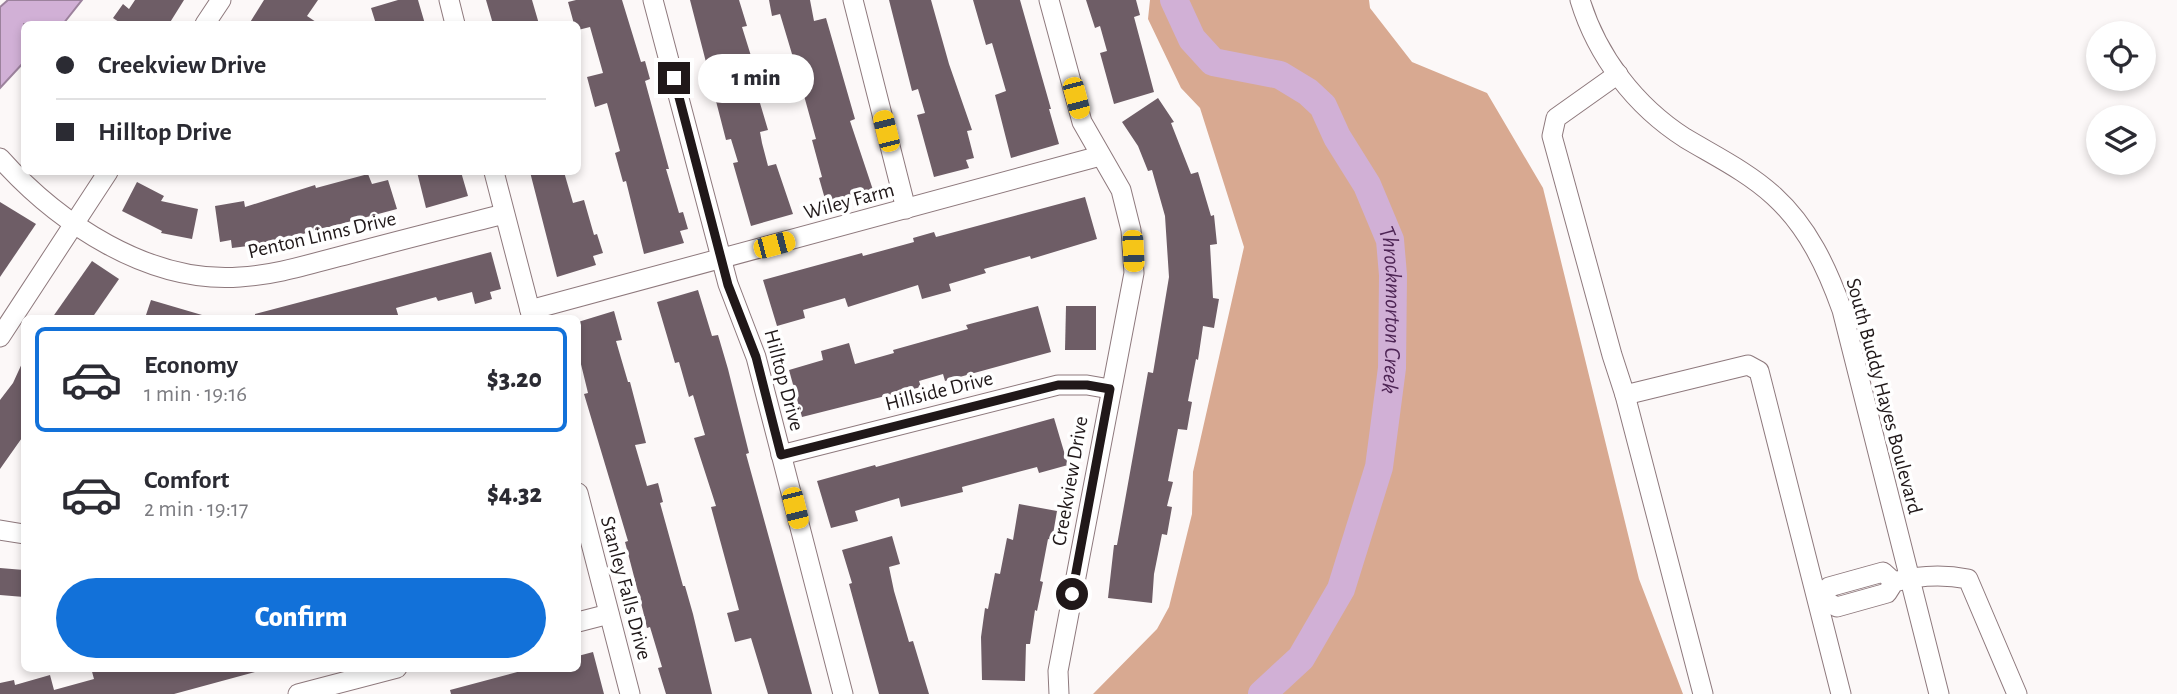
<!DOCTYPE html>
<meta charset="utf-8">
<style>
body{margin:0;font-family:"Alegreya Sans",sans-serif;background:#f2f2f3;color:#2b2b33;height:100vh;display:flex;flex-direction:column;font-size:26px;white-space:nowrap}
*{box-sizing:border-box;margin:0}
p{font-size:23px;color:#7c7c81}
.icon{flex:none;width:38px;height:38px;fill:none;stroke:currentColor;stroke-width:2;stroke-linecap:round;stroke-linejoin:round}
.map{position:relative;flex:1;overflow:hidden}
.details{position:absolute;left:21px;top:315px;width:560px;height:357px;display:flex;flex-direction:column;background:#fff;border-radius:10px;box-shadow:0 4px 10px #0003}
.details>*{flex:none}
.top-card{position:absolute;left:21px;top:21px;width:560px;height:154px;border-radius:10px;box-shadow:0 4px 10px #0003;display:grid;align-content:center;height:154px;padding:0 35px;background:#fff}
.tools{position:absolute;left:2086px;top:21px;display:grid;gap:14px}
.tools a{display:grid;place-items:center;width:70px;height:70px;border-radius:50%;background:#fff;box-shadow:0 4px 10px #0003;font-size:35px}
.end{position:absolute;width:32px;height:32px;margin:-16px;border:9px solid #201819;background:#fff;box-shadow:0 0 0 4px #fff}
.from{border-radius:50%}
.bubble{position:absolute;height:49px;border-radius:24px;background:#fff;box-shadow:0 4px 10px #0003;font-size:23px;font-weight:800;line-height:49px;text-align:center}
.car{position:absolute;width:21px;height:42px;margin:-21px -10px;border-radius:9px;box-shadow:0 0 5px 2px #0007;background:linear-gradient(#f5c518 24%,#345 0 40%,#f5c518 0 76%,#345 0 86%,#f5c518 0)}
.top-card b{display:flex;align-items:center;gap:24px;height:66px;font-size:26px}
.top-card b+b{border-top:2px solid #e1e1e2}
.top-card i{width:18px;height:18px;background:#2b2b33}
ul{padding:12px 0 0;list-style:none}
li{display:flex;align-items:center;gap:21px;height:105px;margin:0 14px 10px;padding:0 21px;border:4px solid transparent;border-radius:10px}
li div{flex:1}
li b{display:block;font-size:26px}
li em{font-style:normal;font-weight:800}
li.selected{border-color:#1271d9}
li>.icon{width:63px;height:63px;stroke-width:1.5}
.primary-button{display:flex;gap:14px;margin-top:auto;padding:14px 35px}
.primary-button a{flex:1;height:80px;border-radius:42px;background:#1271d9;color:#fff;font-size:28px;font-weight:800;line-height:80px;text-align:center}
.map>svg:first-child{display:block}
.forest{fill:#d8a991}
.water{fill:#d1b0d6;stroke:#9c829d;stroke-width:2}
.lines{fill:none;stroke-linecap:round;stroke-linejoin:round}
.river{stroke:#d1b0d6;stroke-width:28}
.building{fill:#6e5d66}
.minor-casing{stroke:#8e797d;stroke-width:21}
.minor{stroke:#fff;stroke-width:19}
.route{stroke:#201819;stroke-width:9}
.labels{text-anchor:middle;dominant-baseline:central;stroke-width:7;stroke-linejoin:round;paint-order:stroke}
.street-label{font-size:21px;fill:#201819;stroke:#fff}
.water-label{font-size:23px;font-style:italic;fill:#4d2454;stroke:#fff}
</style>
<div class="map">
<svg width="2177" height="694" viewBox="0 0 2177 694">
<rect width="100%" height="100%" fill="#fcf8f8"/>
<path class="forest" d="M1150,0H1369L1370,8L1412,62L1487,93L1543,188L1639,579L1683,694H1093L1157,629L1169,607L1192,514L1193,472L1244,247L1200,108L1181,88L1148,19Z"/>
<path class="water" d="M8,0H82L63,24H24V62L0,88V7Z"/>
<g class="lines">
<path class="river" id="s1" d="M1174,0L1192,39L1213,62L1280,75L1308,92L1323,106L1337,137L1367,185L1390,240L1393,275L1392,368L1379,467L1341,589L1301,658L1262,694"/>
</g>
<g class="building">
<path d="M135,0H184L169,24H122L113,18L123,4L129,9Z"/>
<path d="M264,0H318L307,16L319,24H249Z"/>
<path d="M398,0H418L425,24H376L371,8Z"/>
<path d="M486,0H532L539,24H493Z"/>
<path d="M576,0H622L641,62L645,61L650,79L645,81L669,169H666L679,213L683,212L688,229L680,231L684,243L644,254L626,181L623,182L615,153L620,151L607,103L595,107L587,77L603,73L590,27L578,30V24H574L568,2Z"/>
<path d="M690,0H739L747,26L742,27L765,101L760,103L768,130L760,132L762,143L768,166L776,164L793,214L751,226L733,163L738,162L731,139L726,140Z"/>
<path d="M769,0H810L814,21L826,18L855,119L850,121L874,193L827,206L819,178L822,177L812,140L816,139L803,92L796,94L788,66L795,64L780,14L772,16Z"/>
<path d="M889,0H931L949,64L972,130L967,131L974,158L966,160L969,168L934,177L917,115L925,113L918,89L912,91Z"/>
<path d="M973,0H1020L1051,109H1049L1059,144L1011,158L995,95L1006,91L992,43L986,45Z"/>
<path d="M1086,0H1136L1140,15L1134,17L1154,92L1114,104L1100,53L1107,51L1100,26L1095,28Z"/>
<path d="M1158,98L1174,122L1171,123L1191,174L1198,172L1211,216L1214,215L1217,244L1210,245L1213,298L1219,299L1214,328L1203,326L1198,360L1196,359L1188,401L1192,402L1187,430L1178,429L1168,481L1173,482L1167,506L1172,507L1167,535L1162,534L1154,574L1152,603L1108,598L1114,545H1117L1148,372L1153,373L1169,277L1165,216L1152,170L1148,171L1138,146L1122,122Z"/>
<path d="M417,172H461L468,196L426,208Z"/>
<path d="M530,172H564L573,203L584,200L594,235L597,234L603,253L593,256L596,265L557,277Z"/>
<path d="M368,174L372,184L388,180L397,209L265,244L232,248L231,240L220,242L215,206L244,201L245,207L315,185L316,188Z"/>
<path d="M137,182L164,196L161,201L198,209L192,239L161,233L162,231L122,211Z"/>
<path d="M1085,197L1097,239L1031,259L1030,256L984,269L986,273L949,284L951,291L922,299L918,285L848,307L845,298L803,310L805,318L777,326L763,280L862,253L863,256L914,242L913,238L934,232L936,237Z"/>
<path d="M0,202L36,224L0,277Z"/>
<path d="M491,252L501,289L490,292L492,299L475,304L472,292L438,301L436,297L396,308L399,318H255V314Z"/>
<path d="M92,261L119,279L92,318H52Z"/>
<path d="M698,290L712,336L718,335L728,369L749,453L746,454L812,694H768L751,638L735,642L727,613L739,610L711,507L716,506L694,438L705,435L693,395L689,397L679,362L675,363L657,302Z"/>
<path d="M151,300L202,315V318H145Z"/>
<path d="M1038,306L1051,352L945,381L943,374L919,381L921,387L802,417L789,370L823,360L821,351L849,343L855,364L894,353L893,350L968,329L966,325Z"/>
<path d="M1066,306H1096V350H1065Z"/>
<path d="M614,311L622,340L616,341L628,382H630L646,443L635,445L647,486L658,483L663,502L660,503L683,586H685L693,614L712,694H666L658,668L662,667L650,627L647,628L643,611L625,542L628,541L584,394L588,393L578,352V322Z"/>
<path d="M24,359V435L0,469V400L13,383Z"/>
<path d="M1054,418L1068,465L1039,473L1037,467L962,487L963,492L901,507L899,498L855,511L858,521L831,528L817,481L875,465L876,467Z"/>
<path d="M1019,504L1057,511L1052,540L1048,539L1040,581L1043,582L1037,611L1035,610L1030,644H1026L1025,681L982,680L981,637L985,608L988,609L995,573L1000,574L1007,538L1013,540Z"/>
<path d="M892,536L900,564L889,567L894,591L909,642L913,641L929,694H879L849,584L852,583L842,550Z"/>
<path d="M0,568L24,570V597L0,595Z"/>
<path d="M593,652L604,694H451L450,690L532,668H578V656Z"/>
<path d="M91,668H122V672L134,668H254L255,672L174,694H0V683L14,680L15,685L50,675L54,690L94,679Z"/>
</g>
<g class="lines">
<defs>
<g id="minor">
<path d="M449,0L455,24"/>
<path d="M653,0L728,284L756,357L843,694"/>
<path d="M853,0L906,209"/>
<path d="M1049,0L1082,122L1121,190L1131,230L1134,273L1058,671L1059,694"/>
<path d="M1580,0C1597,56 1635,106 1685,138C1715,156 1748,172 1774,196C1808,227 1827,268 1842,310L1939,694"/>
<path d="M205,24L221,0"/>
<path d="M1618,74L1556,118L1552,136L1612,355L1625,395"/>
<path d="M0,158C58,223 149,284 240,277C277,275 313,263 349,254C401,240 453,227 504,214"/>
<path d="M494,172L532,318"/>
<path d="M530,310L1100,156"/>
<path d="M0,337L108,172"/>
<path d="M781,455L1058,385H1087L1110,389"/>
<path d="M578,493L630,694"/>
<path d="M0,530L24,534"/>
<path d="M1894,582L1883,572L1829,587L1823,600L1837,607L1887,593L1894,582C1920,575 1942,574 1968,579L2017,694"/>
<path d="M578,622L609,614"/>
<path d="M298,694L397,668"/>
<path d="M1703,694L1625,395L1748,365L1759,371L1841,694"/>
</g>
</defs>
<use href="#minor" class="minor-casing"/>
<use href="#minor" class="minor"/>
</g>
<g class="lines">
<path class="route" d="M674,78L728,285L756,357L781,455L1058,385H1087L1110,389L1072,594"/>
</g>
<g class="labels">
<g class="street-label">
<text transform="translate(849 201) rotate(-15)">Wiley Farm</text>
<text transform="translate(322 235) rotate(-13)">Penton Linns Drive</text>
<text transform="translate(784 380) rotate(75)">Hilltop Drive</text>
<text transform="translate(939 391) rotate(-14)">Hillside Drive</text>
<text transform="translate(1884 396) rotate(75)">South Buddy Hayes Boulevard</text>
<text transform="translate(1070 481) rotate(-80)">Creekview Drive</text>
<text transform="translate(626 588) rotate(75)">Stanley Falls Drive</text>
</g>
<g class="water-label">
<text stroke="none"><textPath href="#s1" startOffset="416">Throckmorton Creek</textPath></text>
</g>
</g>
</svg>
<div class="tools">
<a><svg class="icon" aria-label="locate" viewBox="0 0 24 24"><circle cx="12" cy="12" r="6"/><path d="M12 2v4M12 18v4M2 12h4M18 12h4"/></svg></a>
<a><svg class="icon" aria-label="layers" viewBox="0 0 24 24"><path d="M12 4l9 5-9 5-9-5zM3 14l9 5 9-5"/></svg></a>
</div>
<i class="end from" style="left:1072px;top:594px"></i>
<i class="end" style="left:674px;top:78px"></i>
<div class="bubble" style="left:698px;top:54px;width:116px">1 min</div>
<i class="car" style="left:1076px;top:98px;rotate:165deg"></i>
<i class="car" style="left:886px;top:131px;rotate:346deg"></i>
<i class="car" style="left:774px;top:245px;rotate:75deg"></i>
<i class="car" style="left:1133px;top:251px;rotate:177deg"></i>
<i class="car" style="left:795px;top:508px;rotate:166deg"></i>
<div class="top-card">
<b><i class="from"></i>Creekview Drive</b>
<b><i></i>Hilltop Drive</b>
</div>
<section class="details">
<ul>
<li class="selected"><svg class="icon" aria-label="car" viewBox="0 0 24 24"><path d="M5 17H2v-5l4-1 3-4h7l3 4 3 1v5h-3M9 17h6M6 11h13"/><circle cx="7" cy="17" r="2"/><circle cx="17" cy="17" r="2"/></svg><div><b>Economy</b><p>1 min · 19:16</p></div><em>$3.20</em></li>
<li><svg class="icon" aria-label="car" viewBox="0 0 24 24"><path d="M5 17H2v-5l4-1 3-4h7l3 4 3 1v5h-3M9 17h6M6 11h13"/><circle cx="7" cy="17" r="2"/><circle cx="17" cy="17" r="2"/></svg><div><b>Comfort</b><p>2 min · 19:17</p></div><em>$4.32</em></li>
</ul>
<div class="primary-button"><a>Confirm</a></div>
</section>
</div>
